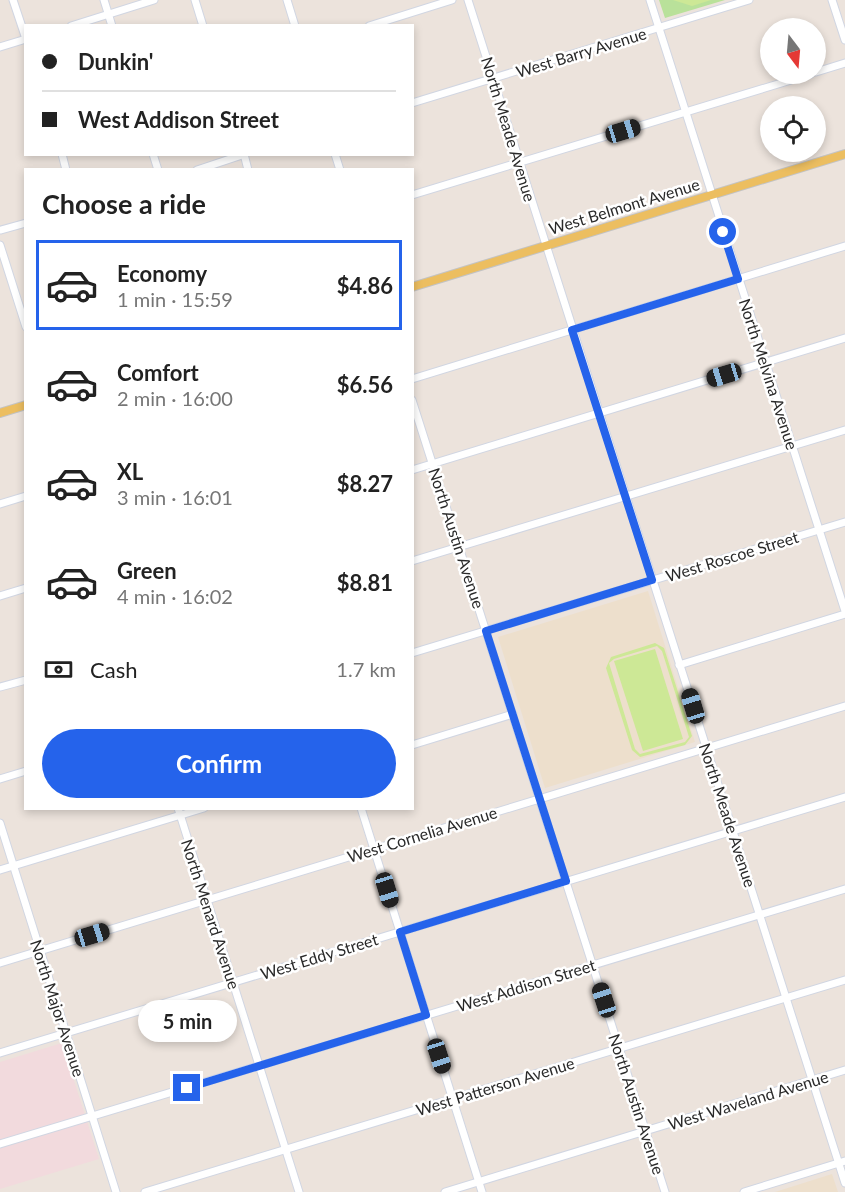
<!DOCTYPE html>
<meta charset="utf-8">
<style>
body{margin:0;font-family:Lato,sans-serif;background:#f2f2f2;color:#222;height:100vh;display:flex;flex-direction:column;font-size:22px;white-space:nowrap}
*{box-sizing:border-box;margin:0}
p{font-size:20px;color:#767676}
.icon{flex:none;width:33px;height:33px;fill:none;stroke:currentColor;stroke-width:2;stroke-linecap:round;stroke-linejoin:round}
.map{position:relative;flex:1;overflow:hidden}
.sheet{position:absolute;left:24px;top:168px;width:390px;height:642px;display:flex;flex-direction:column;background:#fff;border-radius:0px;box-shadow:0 3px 9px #0003}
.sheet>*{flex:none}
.top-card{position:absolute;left:24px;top:24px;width:390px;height:132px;border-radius:0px;box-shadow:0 3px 9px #0003;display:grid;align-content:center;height:132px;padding:0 18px;background:#fff}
.needle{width:39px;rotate:164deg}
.tools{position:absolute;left:760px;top:18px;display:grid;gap:12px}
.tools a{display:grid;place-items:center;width:66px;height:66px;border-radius:50%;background:#fff;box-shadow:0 3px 9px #0003;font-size:30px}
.end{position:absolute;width:27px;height:27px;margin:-14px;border:8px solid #2563eb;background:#fff;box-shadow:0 0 0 3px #fff}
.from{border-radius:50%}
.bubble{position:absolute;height:42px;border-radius:21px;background:#fff;box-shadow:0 3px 9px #0003;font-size:20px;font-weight:700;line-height:42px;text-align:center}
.car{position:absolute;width:18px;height:36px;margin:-18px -9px;border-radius:8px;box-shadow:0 0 4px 2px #0007;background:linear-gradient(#222 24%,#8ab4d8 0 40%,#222 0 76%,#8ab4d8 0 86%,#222 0)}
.top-card b{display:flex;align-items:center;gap:21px;height:57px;font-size:22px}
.top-card b+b{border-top:2px solid #e0e0e0}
.top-card i{width:15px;height:15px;background:#222}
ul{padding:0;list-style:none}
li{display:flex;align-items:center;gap:18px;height:90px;margin:0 12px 9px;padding:0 6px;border:3px solid transparent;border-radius:0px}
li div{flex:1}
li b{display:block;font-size:22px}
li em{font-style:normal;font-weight:700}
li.on{border-color:#2563eb}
li>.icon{width:54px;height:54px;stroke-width:1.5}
h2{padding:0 18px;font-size:27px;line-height:72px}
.pay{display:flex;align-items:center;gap:15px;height:66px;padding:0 18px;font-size:22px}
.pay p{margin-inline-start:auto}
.cta{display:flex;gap:12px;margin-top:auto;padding:12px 18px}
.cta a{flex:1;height:69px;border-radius:36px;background:#2563eb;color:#fff;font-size:24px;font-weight:700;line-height:69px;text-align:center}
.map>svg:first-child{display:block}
.education{fill:#eddfcc}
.medical{fill:#f2dadd}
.green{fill:#b9e19a}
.pitch{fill:#cde896;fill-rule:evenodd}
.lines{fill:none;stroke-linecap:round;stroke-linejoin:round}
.minor-casing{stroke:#d1d6e2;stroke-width:9}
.major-casing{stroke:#c3c3c3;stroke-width:10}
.minor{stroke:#fff;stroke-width:7}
.major{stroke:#ecbe60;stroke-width:8}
.route{stroke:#2563eb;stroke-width:8}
.labels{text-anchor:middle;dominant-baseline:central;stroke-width:5;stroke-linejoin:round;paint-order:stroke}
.street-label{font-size:16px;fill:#2a2a2a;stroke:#fff}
</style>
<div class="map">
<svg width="845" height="1192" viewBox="0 0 845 1192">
<rect width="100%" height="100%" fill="#ece3dc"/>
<g class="education">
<path d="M648,591L695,742L545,788L498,637Z"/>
<path d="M832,1174L838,1192H775Z"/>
</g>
<path class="medical" d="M62,1043L99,1159L0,1189V1062Z"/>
<path class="green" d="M659,0H725L665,18Z"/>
<g class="pitch">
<path d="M673,0H711L692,6Z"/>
<path d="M655,643L664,648L692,736L685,745L640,757L632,750L606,668L611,657ZM657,646L662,651L689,737L685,742L640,754L635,749L609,663L614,659Z"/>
<path d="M655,649L683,739L643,751L614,661Z"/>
</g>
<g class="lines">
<defs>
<g id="minor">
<path d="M13,0L26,39"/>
<path d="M104,0L112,26"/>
<path d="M195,0L203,26"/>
<path d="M287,0L295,26"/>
<path d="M468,0L845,1183"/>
<path d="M650,0L845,611"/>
<path d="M832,0L845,40"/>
<path d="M71,26L154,0"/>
<path d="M369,26L452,0"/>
<path d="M0,47L26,39"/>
<path d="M816,72L845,63"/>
<path d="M412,103L749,0"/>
<path d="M62,154L66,170"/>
<path d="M153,154L158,170"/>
<path d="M244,154L248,170"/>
<path d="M335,154L340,170"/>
<path d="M197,170L245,154"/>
<path d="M412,195L811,74"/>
<path d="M1,230L26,223"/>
<path d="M0,245L26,327"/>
<path d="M412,379L845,246"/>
<path d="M412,400L665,1192"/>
<path d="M412,470L845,338"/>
<path d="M0,504L26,496"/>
<path d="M412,561L845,430"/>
<path d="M0,596L26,588"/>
<path d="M412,653L845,522"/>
<path d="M679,665L845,614"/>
<path d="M0,687L26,680"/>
<path d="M412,745L513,714"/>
<path d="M0,779L26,771"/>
<path d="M178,808L299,1192"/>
<path d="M361,808L482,1192"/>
<path d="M0,823L116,1192"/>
<path d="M0,870L204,808"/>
<path d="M0,963L845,706"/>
<path d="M0,1053L845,797"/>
<path d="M0,1144L845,889"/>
<path d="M145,1192L845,980"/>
<path d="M445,1192L845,1070"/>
<path d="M744,1192L845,1161"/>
</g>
<g id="major">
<path d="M412,287L845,154"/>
<path d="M0,413L26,405"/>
</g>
</defs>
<use href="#minor" class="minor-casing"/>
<use href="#major" class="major-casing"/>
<use href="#minor" class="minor"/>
<use href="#major" class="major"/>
</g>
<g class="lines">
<path class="route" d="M187,1088L426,1015L400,932L566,881L486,631L652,580L572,330L738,279L723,232"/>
</g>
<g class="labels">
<g class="street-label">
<text transform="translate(581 52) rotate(-17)">West Barry Avenue</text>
<text transform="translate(509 129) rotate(73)">North Meade Avenue</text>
<text transform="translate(624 206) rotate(-17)">West Belmont Avenue</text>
<text transform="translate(769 374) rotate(72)">North Melvina Avenue</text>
<text transform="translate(457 538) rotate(72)">North Austin Avenue</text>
<text transform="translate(732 556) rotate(-17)">West Roscoe Street</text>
<text transform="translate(728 815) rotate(72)">North Meade Avenue</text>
<text transform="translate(422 834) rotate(-17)">West Cornelia Avenue</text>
<text transform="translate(211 914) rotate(72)">North Menard Avenue</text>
<text transform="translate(319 956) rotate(-17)">West Eddy Street</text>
<text transform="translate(526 985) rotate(-17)">West Addison Street</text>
<text transform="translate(58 1008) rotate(72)">North Major Avenue</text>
<text transform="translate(495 1086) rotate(-17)">West Patterson Avenue</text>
<text transform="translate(748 1100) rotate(-17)">West Waveland Avenue</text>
<text transform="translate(637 1104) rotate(72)">North Austin Avenue</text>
</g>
</g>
</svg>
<div class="tools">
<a><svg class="needle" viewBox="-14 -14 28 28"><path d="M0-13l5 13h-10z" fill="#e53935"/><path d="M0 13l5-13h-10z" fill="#767676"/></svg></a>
<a><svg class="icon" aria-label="locate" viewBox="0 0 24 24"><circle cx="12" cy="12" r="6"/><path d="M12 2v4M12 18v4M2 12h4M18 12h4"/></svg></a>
</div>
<i class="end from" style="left:723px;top:232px"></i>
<i class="end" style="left:187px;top:1088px"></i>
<div class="bubble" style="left:138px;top:1000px;width:99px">5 min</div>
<i class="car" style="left:623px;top:131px;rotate:73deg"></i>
<i class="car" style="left:724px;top:375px;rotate:253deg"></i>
<i class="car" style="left:693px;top:706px;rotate:343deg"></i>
<i class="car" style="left:387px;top:890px;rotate:163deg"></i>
<i class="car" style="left:92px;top:935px;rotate:73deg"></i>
<i class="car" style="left:604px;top:1000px;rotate:342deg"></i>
<i class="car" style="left:439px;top:1056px;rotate:162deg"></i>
<div class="top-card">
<b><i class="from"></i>Dunkin'</b>
<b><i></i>West Addison Street</b>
</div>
<section class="sheet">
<h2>Choose a ride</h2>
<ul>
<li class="on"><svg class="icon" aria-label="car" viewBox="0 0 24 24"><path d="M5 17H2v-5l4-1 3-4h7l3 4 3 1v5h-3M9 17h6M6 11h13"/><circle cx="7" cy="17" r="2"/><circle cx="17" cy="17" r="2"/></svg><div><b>Economy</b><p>1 min · 15:59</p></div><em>$4.86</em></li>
<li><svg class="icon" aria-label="car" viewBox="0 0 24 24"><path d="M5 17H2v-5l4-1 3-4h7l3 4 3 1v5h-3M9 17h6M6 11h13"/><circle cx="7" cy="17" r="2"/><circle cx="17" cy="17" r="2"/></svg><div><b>Comfort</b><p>2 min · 16:00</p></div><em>$6.56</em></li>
<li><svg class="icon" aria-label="car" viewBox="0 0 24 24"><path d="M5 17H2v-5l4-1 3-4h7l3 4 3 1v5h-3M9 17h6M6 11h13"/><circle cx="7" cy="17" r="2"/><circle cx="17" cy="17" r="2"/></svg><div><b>XL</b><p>3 min · 16:01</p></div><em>$8.27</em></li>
<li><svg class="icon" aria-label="car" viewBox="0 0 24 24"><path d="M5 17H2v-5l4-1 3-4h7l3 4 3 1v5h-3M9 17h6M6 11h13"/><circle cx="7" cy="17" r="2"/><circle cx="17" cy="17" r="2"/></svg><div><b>Green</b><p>4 min · 16:02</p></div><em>$8.81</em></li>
</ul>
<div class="pay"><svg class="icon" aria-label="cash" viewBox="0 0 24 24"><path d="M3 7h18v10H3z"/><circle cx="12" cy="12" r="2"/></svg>Cash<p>1.7 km</p></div>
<div class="cta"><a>Confirm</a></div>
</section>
</div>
